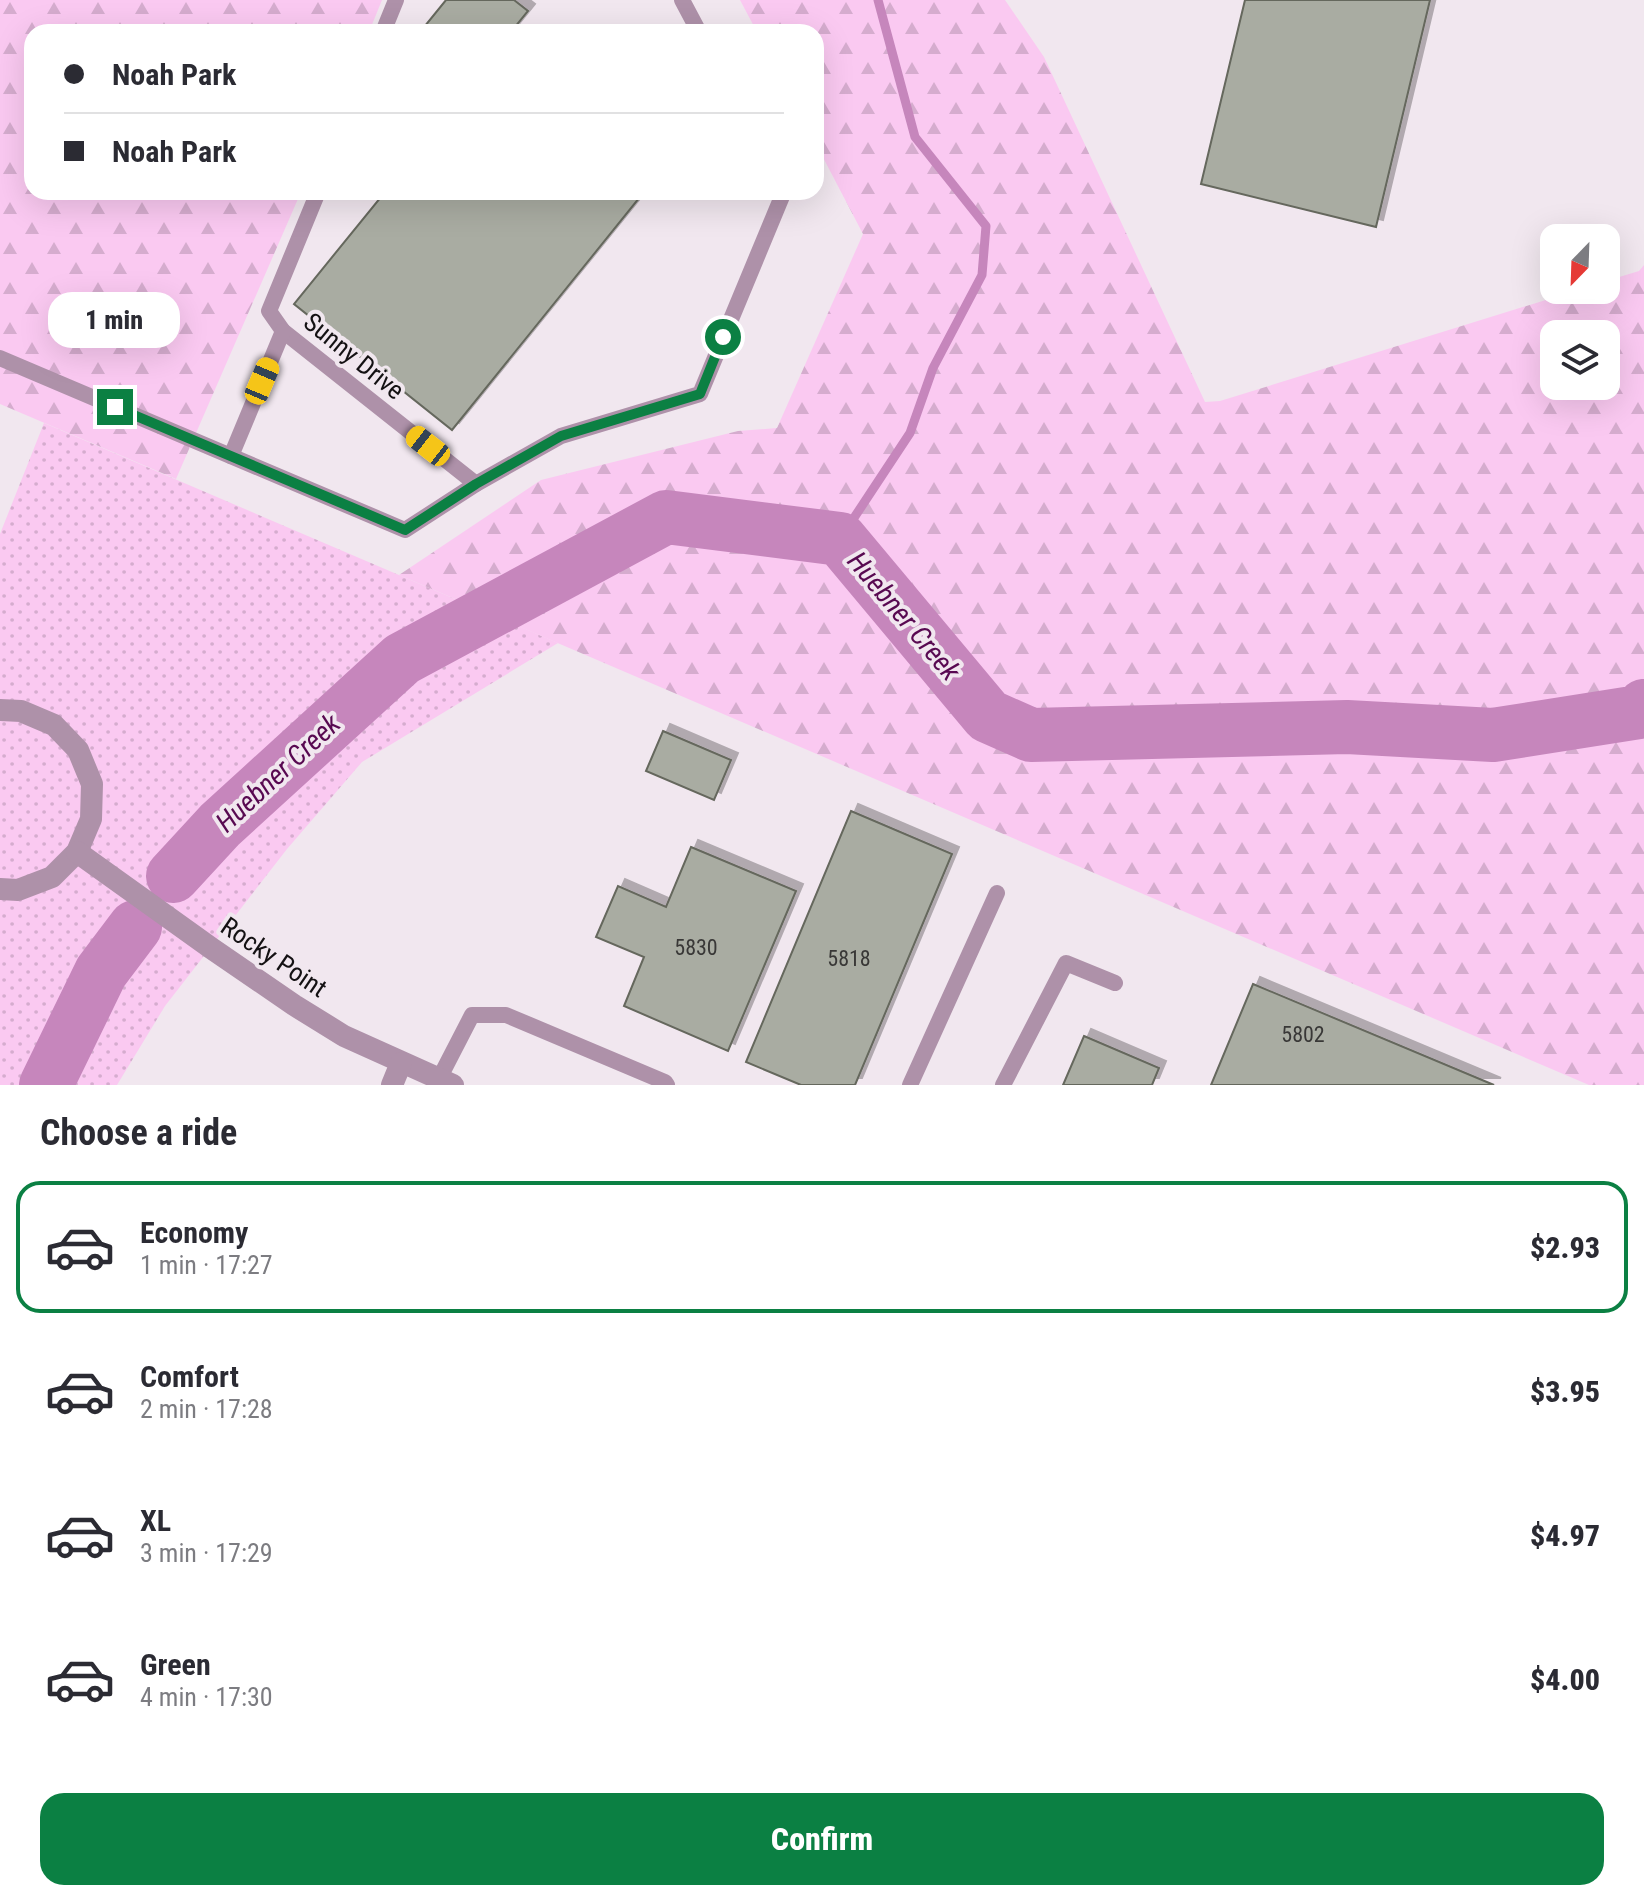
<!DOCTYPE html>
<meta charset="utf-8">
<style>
body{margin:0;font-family:"Roboto Condensed",sans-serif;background:#f2f2f3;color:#2b2b33;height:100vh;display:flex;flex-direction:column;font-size:30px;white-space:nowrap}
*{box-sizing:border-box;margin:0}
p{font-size:26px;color:#7c7c81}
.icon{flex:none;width:44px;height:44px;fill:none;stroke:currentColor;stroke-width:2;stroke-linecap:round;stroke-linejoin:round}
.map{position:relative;height:1085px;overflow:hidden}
.panel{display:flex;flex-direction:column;background:#fff;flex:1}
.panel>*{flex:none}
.banner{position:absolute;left:24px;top:24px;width:800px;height:176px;border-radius:24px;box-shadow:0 8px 32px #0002;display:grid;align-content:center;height:176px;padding:0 40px;background:#fff}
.needle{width:52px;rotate:203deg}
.fabs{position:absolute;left:1540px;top:224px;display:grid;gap:16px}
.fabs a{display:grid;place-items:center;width:80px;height:80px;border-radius:16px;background:#fff;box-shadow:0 8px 32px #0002;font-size:40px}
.end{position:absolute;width:36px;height:36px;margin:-18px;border:10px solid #0b8043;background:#fff;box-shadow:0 0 0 4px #fff}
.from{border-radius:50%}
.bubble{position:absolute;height:56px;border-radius:24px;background:#fff;box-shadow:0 8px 32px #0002;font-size:26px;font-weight:800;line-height:56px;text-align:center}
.car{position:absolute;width:24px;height:48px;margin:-24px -12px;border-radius:10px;box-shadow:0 0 6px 2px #0007;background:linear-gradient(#f5c518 24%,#345 0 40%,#f5c518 0 76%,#345 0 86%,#f5c518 0)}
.banner b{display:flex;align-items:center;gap:28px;height:76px;font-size:30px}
.banner b+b{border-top:2px solid #e1e1e2}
.banner i{width:20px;height:20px;background:#2b2b33}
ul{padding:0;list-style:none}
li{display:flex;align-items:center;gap:24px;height:132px;margin:0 16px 12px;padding:0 24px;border:4px solid transparent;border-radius:24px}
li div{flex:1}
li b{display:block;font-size:30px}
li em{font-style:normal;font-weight:800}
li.on{border-color:#0b8043}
li>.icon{width:72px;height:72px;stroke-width:1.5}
h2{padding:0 40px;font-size:36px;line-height:96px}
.cta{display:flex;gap:16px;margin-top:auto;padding:16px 40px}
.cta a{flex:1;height:92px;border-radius:24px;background:#0b8043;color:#fff;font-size:32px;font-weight:800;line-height:92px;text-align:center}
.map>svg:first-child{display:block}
.green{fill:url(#green-dots)}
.forest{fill:url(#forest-firs);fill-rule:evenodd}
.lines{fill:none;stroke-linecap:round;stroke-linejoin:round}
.stream{stroke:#c686bc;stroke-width:9}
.river{stroke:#c686bc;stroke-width:54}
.building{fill:#a9aca2;stroke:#65675d;stroke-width:2;filter:url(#shadow)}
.service{stroke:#ae91a9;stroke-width:16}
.minor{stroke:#ae91a9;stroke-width:22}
.route{stroke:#0b8043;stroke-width:10}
.labels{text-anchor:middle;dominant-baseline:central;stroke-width:8;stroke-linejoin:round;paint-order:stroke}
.number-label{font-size:22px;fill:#393837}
.street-label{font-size:26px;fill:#141113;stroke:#f1e7ef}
.water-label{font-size:28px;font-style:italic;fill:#580951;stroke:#f1e7ef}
</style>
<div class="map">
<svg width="1644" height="1085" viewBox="0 0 1644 1085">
<defs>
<pattern id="green-dots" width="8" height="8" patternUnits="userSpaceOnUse" patternTransform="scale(2)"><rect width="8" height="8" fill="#fac9f1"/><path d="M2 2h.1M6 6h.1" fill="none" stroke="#d5acce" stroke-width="1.8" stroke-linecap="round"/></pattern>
<pattern id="forest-firs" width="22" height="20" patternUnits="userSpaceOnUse" patternTransform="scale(2)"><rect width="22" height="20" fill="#fac9f1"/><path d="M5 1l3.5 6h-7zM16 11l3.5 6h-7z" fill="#d5acce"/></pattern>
<filter id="shadow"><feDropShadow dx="7" dy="-7" stdDeviation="0" flood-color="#0004"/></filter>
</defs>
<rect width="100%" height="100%" fill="#f1e7ef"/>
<path class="green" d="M44,423L558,643L362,762L287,849L165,1006L117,1085H0V534Z"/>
<g class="forest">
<path d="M0,0H382L369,32H32V192H301L176,479L0,404Z"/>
<path d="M740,0H1005L1044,57L1205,402L1220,401L1578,290H1606V281L1639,271L1644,265V1085H1589L399,575L541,480L738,431L777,428L863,234L816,144V32H757ZM1606,334V386H1554V334Z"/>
</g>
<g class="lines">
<path class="stream" d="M840,539L910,433L933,368L982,275L986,226L915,137L878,0"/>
<g class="river">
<path d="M173,876L220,825L402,659L666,517L840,539L988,716L1031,735L1347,727L1493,735L1639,712L1644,706"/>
<path d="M46,1085L101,972L135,927"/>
</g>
</g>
<g class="building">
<path d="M446,0H514L528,11L511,32H420Z"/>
<path d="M1245,0H1430L1376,227L1201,184Z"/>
<path d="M385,192H644L452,430L294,304Z"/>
<path d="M663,731L731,760L714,800L646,771Z"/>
<path d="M851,811L952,854L855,1085H801L746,1062Z"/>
<path d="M691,847L796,891L728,1051L624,1006L644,957L596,937L618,886L666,907Z"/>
<path d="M1253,984L1494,1085H1211Z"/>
<path d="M1084,1036L1159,1068L1152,1085H1063Z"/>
</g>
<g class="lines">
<g class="service">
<path d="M682,0L699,32"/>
<path d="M383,32L396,0"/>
<path d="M318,192L269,311L283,331L476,484"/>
<path d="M0,358L405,530L476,484L561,436L700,394L783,194L782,192"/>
<path d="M231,456L283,331"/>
<path d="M439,1079L472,1015H506L665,1082L667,1085"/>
<path d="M910,1085L997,893"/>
<path d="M1003,1085L1066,963L1115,983"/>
</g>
<g class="minor">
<path d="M0,710L21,711L54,725L78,750L92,784L91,819L77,852L52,877L18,890L0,889"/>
<path d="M77,852L211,948L294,1005L344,1036L453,1085"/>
<path d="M392,1085L401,1063"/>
</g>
</g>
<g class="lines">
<path class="route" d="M115,407L405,530L476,484L561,436L700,394L723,337"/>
</g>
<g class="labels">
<g class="number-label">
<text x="696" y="947">5830</text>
<text x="849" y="958">5818</text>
<text x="1303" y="1034">5802</text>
</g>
<g class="street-label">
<text transform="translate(354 356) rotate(39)">Sunny Drive</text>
<text transform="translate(274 957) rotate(34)">Rocky Point</text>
</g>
<g class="water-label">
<text transform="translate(904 616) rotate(50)">Huebner Creek</text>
<text transform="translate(278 773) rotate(-43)">Huebner Creek</text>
</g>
</g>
</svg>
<div class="fabs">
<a><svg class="needle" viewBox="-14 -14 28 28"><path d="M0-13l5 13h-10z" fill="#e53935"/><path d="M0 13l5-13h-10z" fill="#7c7c81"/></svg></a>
<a><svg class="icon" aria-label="layers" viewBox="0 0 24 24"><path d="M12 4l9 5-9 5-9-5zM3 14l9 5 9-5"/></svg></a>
</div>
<i class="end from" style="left:723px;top:337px"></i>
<i class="end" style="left:115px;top:407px"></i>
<div class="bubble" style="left:48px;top:292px;width:132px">1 min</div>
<i class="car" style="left:262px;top:381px;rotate:23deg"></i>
<i class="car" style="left:428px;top:446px;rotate:308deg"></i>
<div class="banner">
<b><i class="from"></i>Noah Park</b>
<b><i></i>Noah Park</b>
</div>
</div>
<section class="panel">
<h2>Choose a ride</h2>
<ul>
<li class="on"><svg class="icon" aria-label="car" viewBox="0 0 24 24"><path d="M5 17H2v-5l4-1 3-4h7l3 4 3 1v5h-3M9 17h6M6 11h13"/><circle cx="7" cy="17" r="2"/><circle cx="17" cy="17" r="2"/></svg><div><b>Economy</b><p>1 min · 17:27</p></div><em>$2.93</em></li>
<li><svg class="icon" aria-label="car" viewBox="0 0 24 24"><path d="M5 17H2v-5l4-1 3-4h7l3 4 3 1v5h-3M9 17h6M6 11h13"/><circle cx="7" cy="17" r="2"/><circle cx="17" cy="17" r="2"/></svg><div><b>Comfort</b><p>2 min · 17:28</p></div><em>$3.95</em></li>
<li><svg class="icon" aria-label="car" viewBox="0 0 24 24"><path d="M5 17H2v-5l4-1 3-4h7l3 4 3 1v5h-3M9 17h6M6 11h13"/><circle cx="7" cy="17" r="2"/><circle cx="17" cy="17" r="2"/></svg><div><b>XL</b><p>3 min · 17:29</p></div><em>$4.97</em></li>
<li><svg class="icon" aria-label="car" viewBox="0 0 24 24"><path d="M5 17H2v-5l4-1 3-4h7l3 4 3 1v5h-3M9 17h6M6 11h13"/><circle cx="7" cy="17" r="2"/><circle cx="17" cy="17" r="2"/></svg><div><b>Green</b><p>4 min · 17:30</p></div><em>$4.00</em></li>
</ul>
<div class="cta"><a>Confirm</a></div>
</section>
